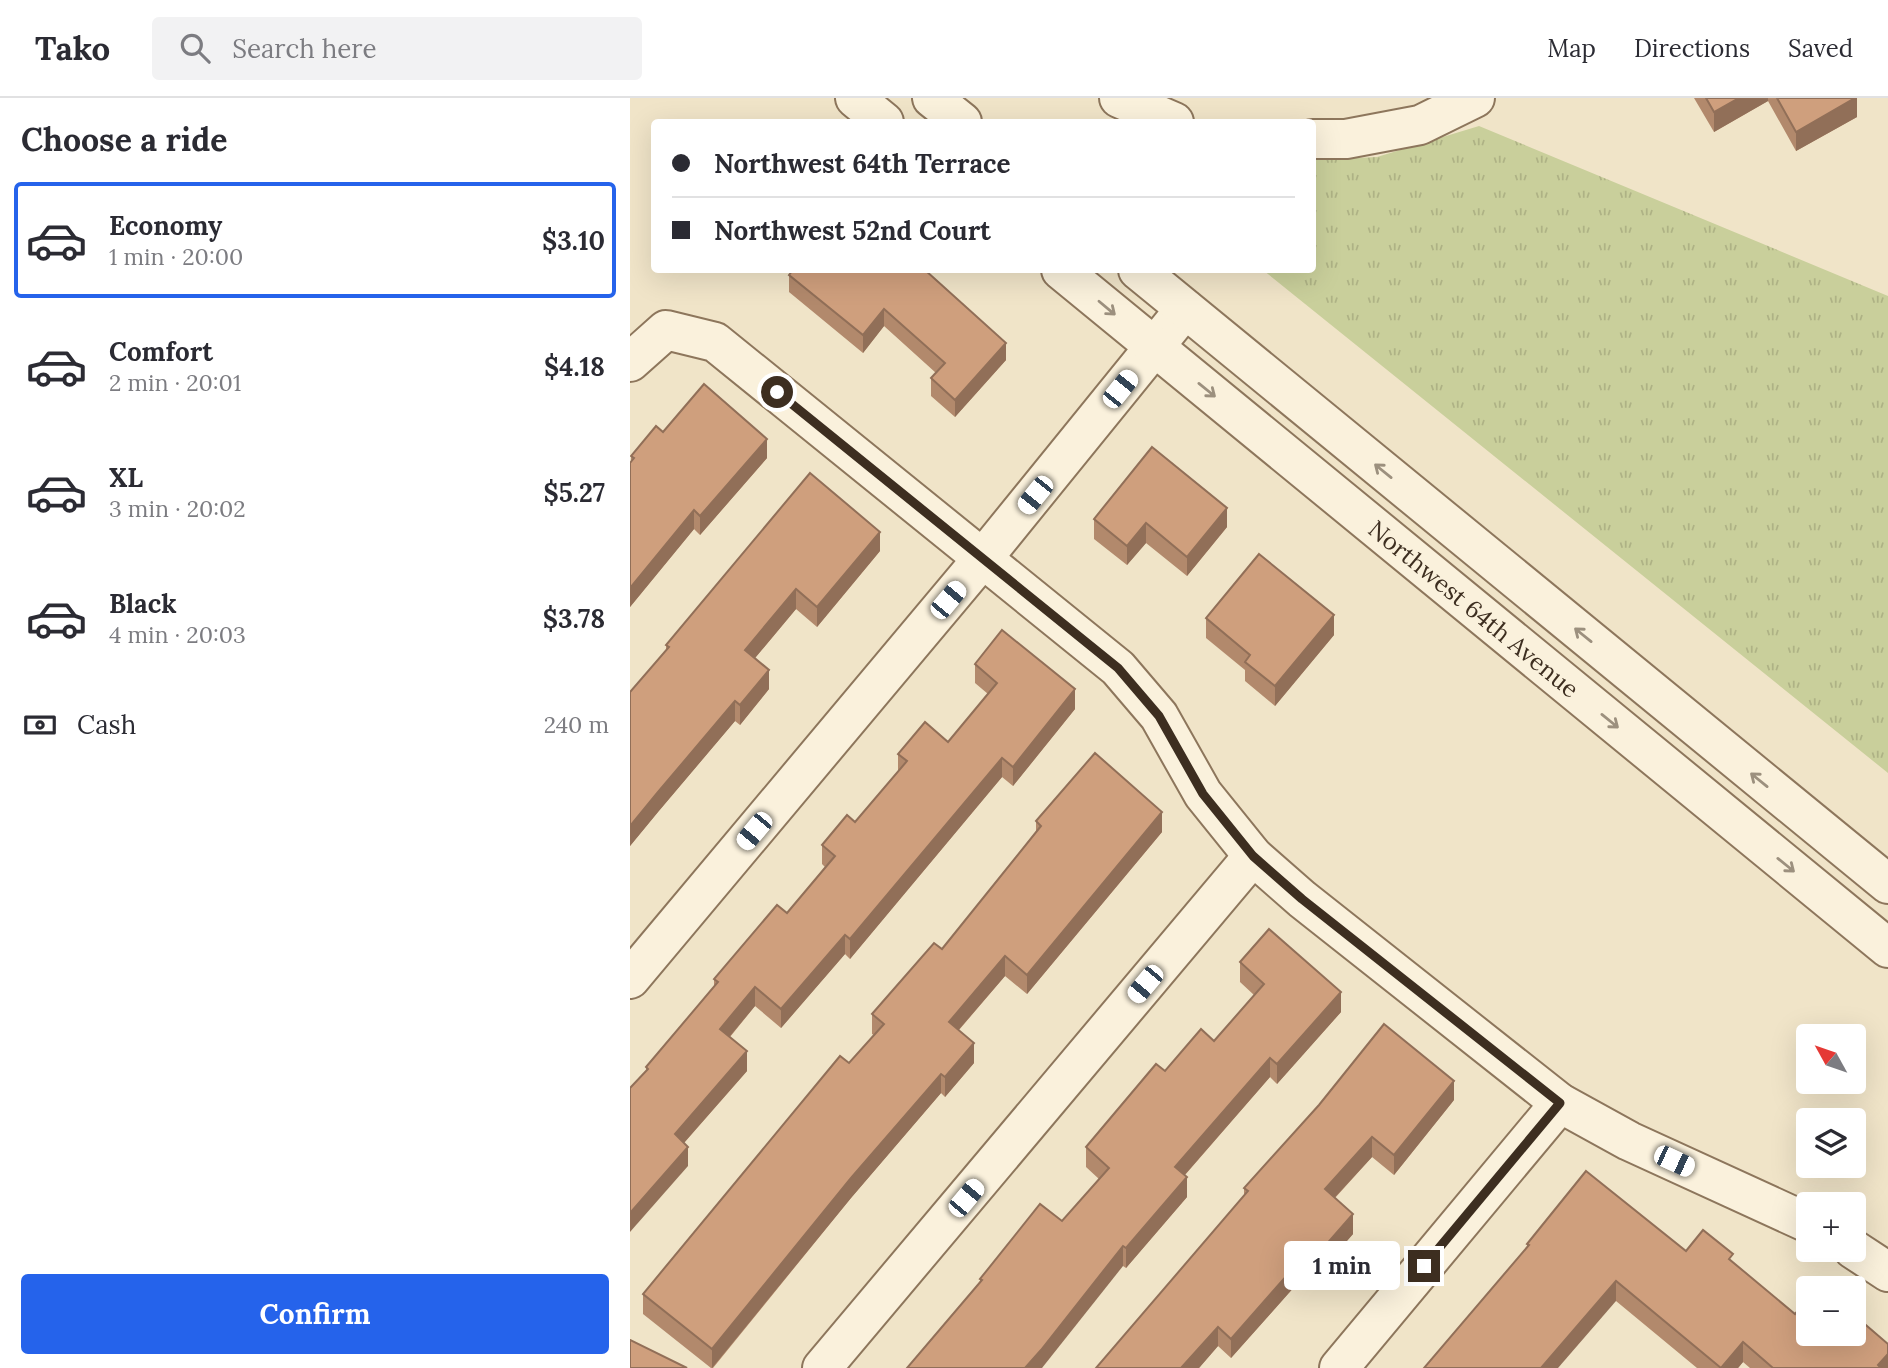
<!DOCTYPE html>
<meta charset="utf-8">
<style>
body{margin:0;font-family:Lora,serif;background:#f2f2f3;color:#2b2b33;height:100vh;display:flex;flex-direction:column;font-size:26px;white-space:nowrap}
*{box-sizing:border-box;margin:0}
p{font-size:23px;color:#7c7c81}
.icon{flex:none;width:38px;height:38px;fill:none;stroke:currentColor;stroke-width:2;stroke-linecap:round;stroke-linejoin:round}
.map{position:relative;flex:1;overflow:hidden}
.details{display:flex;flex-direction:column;background:#fff;width:630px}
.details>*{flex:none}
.top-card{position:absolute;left:21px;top:21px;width:665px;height:154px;border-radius:7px;box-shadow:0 7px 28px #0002;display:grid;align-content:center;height:154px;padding:0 21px;background:#fff}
.needle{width:46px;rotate:310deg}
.buttons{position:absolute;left:1166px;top:926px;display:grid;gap:14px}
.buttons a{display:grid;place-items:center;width:70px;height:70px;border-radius:7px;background:#fff;box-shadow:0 7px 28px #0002;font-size:35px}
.end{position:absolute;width:32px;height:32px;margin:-16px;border:9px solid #3d2e20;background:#fff;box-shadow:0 0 0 4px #fff}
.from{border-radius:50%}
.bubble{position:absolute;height:49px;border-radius:7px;background:#fff;box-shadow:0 7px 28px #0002;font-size:23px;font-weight:800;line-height:49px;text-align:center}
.car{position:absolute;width:21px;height:42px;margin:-21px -10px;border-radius:9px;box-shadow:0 0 5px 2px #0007;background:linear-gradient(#fff 24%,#345 0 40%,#fff 0 76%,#345 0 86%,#fff 0)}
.top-card b{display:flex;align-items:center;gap:24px;height:66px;font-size:26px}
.top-card b+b{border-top:2px solid #e1e1e2}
.top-card i{width:18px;height:18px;background:#2b2b33}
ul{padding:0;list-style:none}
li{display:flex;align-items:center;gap:21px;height:116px;margin:0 14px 10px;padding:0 7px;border:4px solid transparent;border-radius:7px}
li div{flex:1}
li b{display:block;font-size:26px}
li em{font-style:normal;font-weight:800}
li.current{border-color:#2563eb}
li>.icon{width:63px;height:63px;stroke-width:1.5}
h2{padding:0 21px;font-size:32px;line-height:84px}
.pay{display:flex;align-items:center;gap:18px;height:77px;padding:0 21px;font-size:26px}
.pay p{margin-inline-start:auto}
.action{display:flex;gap:14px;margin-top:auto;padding:14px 21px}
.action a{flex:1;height:80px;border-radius:7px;background:#2563eb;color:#fff;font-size:28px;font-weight:800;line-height:80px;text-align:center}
header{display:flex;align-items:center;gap:42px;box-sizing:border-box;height:98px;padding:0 35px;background:#fff;border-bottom:2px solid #e1e1e2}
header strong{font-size:33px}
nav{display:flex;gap:38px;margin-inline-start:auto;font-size:24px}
.search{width:490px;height:63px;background:#f2f2f3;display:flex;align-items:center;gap:18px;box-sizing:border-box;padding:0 24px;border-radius:7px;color:#7c7c81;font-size:26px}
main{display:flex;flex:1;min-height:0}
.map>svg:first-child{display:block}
.grass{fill:url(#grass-tufts)}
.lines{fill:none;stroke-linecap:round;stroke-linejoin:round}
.minor-casing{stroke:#8d765c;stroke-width:42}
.tertiary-casing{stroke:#8d765c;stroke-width:42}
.minor{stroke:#faf1dc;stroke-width:38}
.tertiary{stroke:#faf1dc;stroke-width:38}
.wall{fill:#b2896c}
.shaded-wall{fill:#916f58}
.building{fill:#cf9f7d;stroke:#916f58;stroke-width:2}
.oneway{stroke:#9c907e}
.route{stroke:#3d2e20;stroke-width:9}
.labels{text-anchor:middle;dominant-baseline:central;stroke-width:7;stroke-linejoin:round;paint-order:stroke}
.street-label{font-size:24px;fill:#3d2e20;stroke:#f7eed8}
</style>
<header>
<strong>Tako</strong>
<div class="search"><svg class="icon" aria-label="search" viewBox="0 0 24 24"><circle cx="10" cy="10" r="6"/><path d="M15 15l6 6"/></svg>Search here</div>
<nav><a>Map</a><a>Directions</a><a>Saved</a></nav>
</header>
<main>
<section class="details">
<h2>Choose a ride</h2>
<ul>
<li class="current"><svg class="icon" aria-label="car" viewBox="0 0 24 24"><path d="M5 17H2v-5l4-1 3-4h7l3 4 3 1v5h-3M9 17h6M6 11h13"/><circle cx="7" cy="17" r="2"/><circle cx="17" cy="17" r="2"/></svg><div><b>Economy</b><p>1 min · 20:00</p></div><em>$3.10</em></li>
<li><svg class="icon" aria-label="car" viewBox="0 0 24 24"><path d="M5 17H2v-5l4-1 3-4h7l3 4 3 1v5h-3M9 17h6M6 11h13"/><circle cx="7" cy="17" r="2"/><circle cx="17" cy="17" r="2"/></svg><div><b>Comfort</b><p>2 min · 20:01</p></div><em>$4.18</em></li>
<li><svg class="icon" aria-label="car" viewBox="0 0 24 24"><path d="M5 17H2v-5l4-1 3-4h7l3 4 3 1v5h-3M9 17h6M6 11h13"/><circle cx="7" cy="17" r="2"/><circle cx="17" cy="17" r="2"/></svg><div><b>XL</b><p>3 min · 20:02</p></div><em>$5.27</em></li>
<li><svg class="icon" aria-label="car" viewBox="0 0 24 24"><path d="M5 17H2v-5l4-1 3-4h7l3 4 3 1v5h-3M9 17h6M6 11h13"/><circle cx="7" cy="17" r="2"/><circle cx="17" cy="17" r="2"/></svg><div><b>Black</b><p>4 min · 20:03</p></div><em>$3.78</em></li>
</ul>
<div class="pay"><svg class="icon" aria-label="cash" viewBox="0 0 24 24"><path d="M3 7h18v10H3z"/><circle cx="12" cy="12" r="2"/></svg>Cash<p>240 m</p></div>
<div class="action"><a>Confirm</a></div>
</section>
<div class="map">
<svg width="1258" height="1270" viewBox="0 0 1258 1270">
<defs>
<pattern id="grass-tufts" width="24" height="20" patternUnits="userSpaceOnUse" patternTransform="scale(1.75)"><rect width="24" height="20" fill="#c9cf9b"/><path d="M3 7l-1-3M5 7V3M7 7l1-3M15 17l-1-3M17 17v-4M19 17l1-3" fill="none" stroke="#aeb285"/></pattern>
</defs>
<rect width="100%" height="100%" fill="#f0e4c8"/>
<path class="grass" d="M849,28L1258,198V675L633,172H682L683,62L747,59Z"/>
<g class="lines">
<defs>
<g id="minor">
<path d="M489,0L544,24"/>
<path d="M682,41H716L790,27L845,0"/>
<path d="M0,264L36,232L85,244L488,570L529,618L573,696L623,758L672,801L930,1005L999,1043L1178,1125"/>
<path d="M0,881L353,460L555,211"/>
<path d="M1223,1151L1258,1174"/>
<path d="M192,1270L623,758"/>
<path d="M709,1270L930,1005"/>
</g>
<g id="tertiary">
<path d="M225,0L254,24"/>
<path d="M302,0L332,24"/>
<path id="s1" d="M431,172L1258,850"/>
<path d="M508,172L1258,786"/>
</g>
</defs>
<use href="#minor" class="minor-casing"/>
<use href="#tertiary" class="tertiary-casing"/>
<use href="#minor" class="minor"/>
<use href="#tertiary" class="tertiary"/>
</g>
<g class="wall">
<path d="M1064,0H1227V19L1166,53L1138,3L1084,34Z"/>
<path d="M163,172L376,262L325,319L301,298V280L306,275L254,228L233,255L159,194V177Z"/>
<path d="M33,334L137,360L70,437L64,431L0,509L1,358Z"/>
<path d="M464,421L597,429L557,478L516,445L497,467L464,441Z"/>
<path d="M250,453L187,529L166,511L125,560L139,591L110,627L105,623L28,714L0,748V594L36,553V547Z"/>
<path d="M576,520L704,537L645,608L615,583V572L576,540Z"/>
<path d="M345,566L445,611L383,688L372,679L220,861L215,856L151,930L125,908L100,939L117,973L54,1045L58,1068L16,973V969L84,889V881L157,815L195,769L192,766V747L225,724L268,673V656L318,644L358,596L345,585Z"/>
<path d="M406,723L532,734L397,896L375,878L329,932L344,965L315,999L311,995L221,1100L83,1270H81L13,1216V1196L244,937L242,936V916L312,851L406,734Z"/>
<path d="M610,864L711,914L647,986L640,979L555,1077L557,1099L496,1170L493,1168L350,1185V1181L432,1123L469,1081L456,1069V1049L535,973L584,943L624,897L610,884Z"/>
<path d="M824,1002L764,1077L742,1059L705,1100L723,1136L688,1176L681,1170L601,1260L588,1248L569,1270L614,1097V1090Z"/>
<path d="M897,1146L1056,1153L1103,1165L1165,1216L1258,1270H1120L1113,1264L1108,1270H1067L986,1203L897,1150Z"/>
</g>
<g class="shaded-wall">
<path d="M1109,0H1138V3L1084,34V14Z"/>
<path d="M1225,0H1227V19L1166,53V34Z"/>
<path d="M254,211V228L233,255V237Z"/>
<path d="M376,245V262L325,319V302Z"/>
<path d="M137,341V360L70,437V418Z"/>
<path d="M597,410V429L557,478V459Z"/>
<path d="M64,412V431L0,509V490Z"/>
<path d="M516,425V445L497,467V448Z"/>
<path d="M250,434V453L187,529V509Z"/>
<path d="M166,491V511L115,572V552Z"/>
<path d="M704,517V537L645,608V588Z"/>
<path d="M139,572V591L110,627V607Z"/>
<path d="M445,591V611L383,688V669Z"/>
<path d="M105,603V623L28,714L0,748V728L28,694Z"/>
<path d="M372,660V679L220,861V841Z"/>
<path d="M532,714V734L397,896V877Z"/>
<path d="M215,837V856L151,930V911Z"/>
<path d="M375,858V878L319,943V924Z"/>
<path d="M125,889V908L90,950V931Z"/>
<path d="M711,894V914L647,986V966Z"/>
<path d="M344,945V965L315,999V979Z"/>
<path d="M117,953V973L45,1055V1036Z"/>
<path d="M640,960V979L545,1088V1069Z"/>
<path d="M311,976V995L221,1100L82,1270V1251L221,1080Z"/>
<path d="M824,983V1002L764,1077V1057Z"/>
<path d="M742,1039V1059L695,1110V1091Z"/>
<path d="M58,1049V1068L0,1134V1115Z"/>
<path d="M557,1079V1099L496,1170V1150Z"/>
<path d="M723,1116V1136L688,1176V1156Z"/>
<path d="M493,1148V1168L412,1270H395Z"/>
<path d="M681,1150V1170L601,1260V1241Z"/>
<path d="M986,1183V1203L928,1270H911Z"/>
<path d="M588,1229V1248L569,1270H551Z"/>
<path d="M1113,1244V1264L1108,1270H1092Z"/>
<path d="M1258,1256V1270H1248V1267Z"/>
</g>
<g class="building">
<path d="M1076,0H1109L1084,14Z"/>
<path d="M1147,0H1225L1166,34Z"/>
<path d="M163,172H295L376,245L325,302L301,280L315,265L254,211L233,237L159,177Z"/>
<path d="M74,286L137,341L70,418L64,412L0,490V365L4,360L1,358L26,328L33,334Z"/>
<path d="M522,349L597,410L557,459L516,425L497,448L464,421Z"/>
<path d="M180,375L250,434L187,509L166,491L115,552L139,572L110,607L105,603L28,694L0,728V594L39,549L36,547Z"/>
<path d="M629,456L704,517L645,588L615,564L620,557L576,520Z"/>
<path d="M372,532L445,591L383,669L372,660L220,841L215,837L151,911L125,889L90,931L117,953L45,1036L58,1049L0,1115V990L18,971L16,969L88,884L84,881L147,807L157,815L205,758L192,747L217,717L225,724L277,663L268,656L295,624L318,644L367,585L345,566Z"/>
<path d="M465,655L532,714L397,877L375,858L319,924L344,945L315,979L311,976L221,1080L82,1251L13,1196L210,958L219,965L254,926L242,916L304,845L312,851L411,728L406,723Z"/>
<path d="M639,831L711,894L647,966L640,960L545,1069L557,1079L496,1150L493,1148L411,1252L395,1270H277L352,1182L350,1181L410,1106L432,1123L479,1070L456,1049L526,966L535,973L571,931L584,943L634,886L610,864Z"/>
<path d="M754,926L824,983L764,1057L742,1039L695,1091L723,1116L688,1156L681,1150L601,1241L588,1229L551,1270H466L618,1093L614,1090L689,1007Z"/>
<path d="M956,1073L1056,1153L1073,1132L1103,1156L1099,1161L1165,1216L1178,1201V1236H1223V1216L1258,1246V1256L1248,1267L1251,1270H1143L1113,1244L1091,1270L986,1183L911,1270H794L899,1147L897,1146Z"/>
<path d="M0,1242L57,1270H0Z"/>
</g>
<defs><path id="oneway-shaft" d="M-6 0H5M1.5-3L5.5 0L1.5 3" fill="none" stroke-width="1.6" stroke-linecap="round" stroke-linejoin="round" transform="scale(1.75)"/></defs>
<g class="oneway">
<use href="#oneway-shaft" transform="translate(477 210) rotate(40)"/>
<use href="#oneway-shaft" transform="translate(577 292) rotate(39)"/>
<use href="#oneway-shaft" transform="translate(753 373) rotate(-141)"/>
<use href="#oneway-shaft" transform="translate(953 537) rotate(-141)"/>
<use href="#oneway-shaft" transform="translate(980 623) rotate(39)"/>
<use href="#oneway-shaft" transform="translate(1129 682) rotate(-141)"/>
<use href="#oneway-shaft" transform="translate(1156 767) rotate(39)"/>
</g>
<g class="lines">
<path class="route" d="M147,294L488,570L529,618L573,696L623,758L672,801L930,1005L794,1168"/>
</g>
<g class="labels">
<g class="street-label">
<text stroke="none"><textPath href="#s1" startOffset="534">Northwest 64th Avenue</textPath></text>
</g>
</g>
</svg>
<div class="buttons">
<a><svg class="needle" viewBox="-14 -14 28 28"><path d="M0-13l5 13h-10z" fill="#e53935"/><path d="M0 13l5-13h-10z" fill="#7c7c81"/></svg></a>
<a><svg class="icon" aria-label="layers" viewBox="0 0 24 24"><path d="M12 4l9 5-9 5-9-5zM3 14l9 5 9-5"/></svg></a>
<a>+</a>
<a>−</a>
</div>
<i class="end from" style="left:147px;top:294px"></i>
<i class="end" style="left:794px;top:1168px"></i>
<div class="bubble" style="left:654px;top:1143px;width:116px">1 min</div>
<i class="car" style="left:490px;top:291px;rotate:39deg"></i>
<i class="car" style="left:405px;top:397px;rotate:219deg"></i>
<i class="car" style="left:318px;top:502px;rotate:40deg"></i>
<i class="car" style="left:124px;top:733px;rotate:220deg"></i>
<i class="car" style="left:515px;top:886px;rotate:220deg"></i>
<i class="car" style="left:1044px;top:1063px;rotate:115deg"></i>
<i class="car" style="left:336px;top:1100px;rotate:40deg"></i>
<div class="top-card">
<b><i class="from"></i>Northwest 64th Terrace</b>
<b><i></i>Northwest 52nd Court</b>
</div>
</div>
</main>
